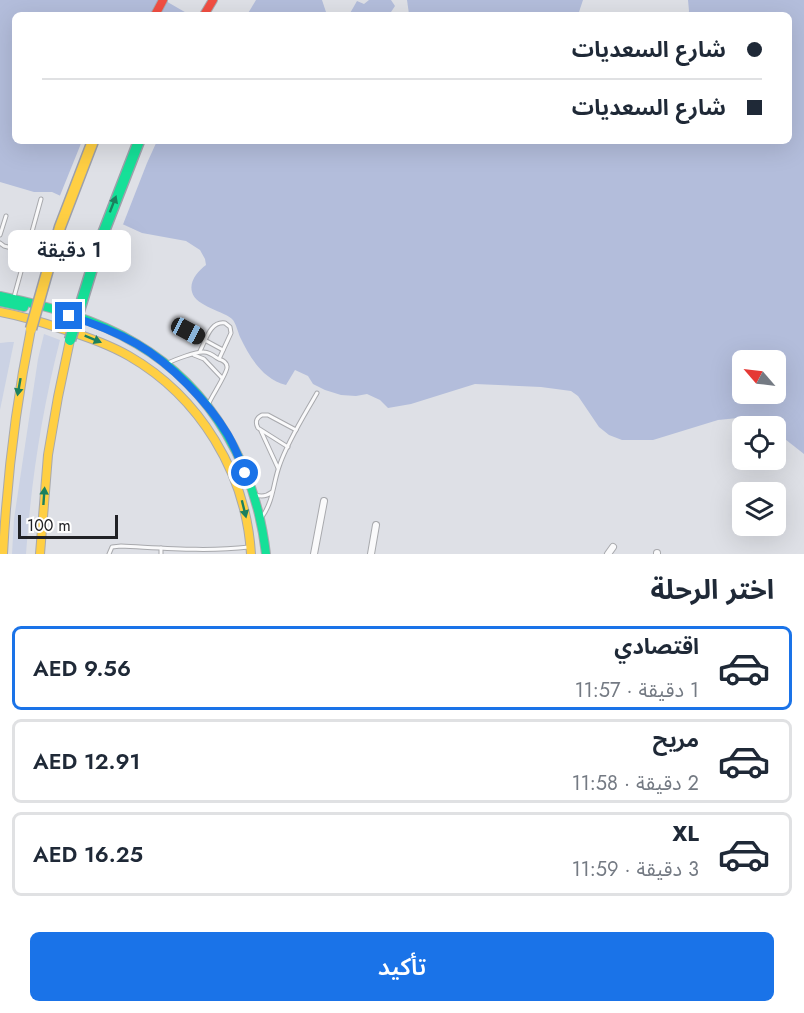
<!DOCTYPE html>
<html lang="ar">
<meta charset="utf-8">
<style>
body{margin:0;font-family:Jost,"Noto Sans Arabic",sans-serif;background:#f2f2f3;color:#1f2937;direction:rtl;height:100vh;display:flex;flex-direction:column;font-size:22px;white-space:nowrap}
*{box-sizing:border-box;margin:0}
p{font-size:20px;color:#747a83}
.icon{flex:none;width:33px;height:33px;fill:none;stroke:currentColor;stroke-width:2;stroke-linecap:round;stroke-linejoin:round}
.map{position:relative;height:554px;overflow:hidden;direction:ltr}
.drawer{display:flex;flex-direction:column;background:#fff;flex:1}
.drawer>*{flex:none}
.hud{position:absolute;left:12px;top:12px;width:780px;height:132px;border-radius:9px;box-shadow:0 6px 24px #0002;direction:rtl;display:grid;align-content:center;height:132px;padding:0 30px;background:#fff}
.needle{width:39px;rotate:298deg}
.fabs{position:absolute;left:732px;top:350px;display:grid;gap:12px}
.fabs a{display:grid;place-items:center;width:54px;height:54px;border-radius:9px;background:#fff;box-shadow:0 6px 24px #0002;font-size:30px}
.scale{position:absolute;left:18px;bottom:15px;width:100px;box-sizing:border-box;padding-left:6px;border:3px solid #202125;border-top:0;font-size:16px;line-height:21px;white-space:nowrap;color:#202125;-webkit-text-stroke:4px #fff;paint-order:stroke}
.end{position:absolute;width:27px;height:27px;margin:-14px;border:8px solid #1a73e8;background:#fff;box-shadow:0 0 0 3px #fff}
.from{border-radius:50%}
.bubble{position:absolute;height:42px;border-radius:9px;background:#fff;box-shadow:0 6px 24px #0002;font-size:20px;font-weight:600;line-height:42px;text-align:center;direction:rtl}
.car{position:absolute;width:18px;height:36px;margin:-18px -9px;border-radius:8px;box-shadow:0 0 4px 2px #0007;background:linear-gradient(#222 24%,#8ab4d8 0 40%,#222 0 76%,#8ab4d8 0 86%,#222 0)}
.hud b{display:flex;align-items:center;gap:21px;height:57px;font-size:22px}
.hud b+b{border-top:2px solid #e0e1e3}
.hud i{width:15px;height:15px;background:#1f2937}
ul{padding:0;list-style:none}
li{display:flex;align-items:center;gap:18px;height:84px;margin:0 12px 9px;padding:0 18px;border:3px solid #e0e1e3;border-radius:9px}
li div{flex:1}
li b{display:block;font-size:22px}
li em{font-style:normal;font-weight:600}
li.current{border-color:#1a73e8}
li>.icon{width:54px;height:54px;stroke-width:1.5}
h2{padding:0 30px;font-size:27px;line-height:72px}
.primary-button{display:flex;gap:12px;margin-top:auto;padding:12px 30px}
.primary-button a{flex:1;height:69px;border-radius:9px;background:#1a73e8;color:#fff;font-size:24px;font-weight:600;line-height:69px;text-align:center}
.map>svg:first-child{display:block}
.green{fill:#cbd2e4}
.water{fill:#b3bddb;fill-rule:evenodd}
.pier{fill:#dee0e6}
.lines{fill:none;stroke-linecap:round;stroke-linejoin:round}
.lane-casing{stroke:#a8a9ad;stroke-width:5}
.street-casing{stroke:#a8a9ad;stroke-width:8}
.fast-casing{stroke:#a8a9ad;stroke-width:10}
.slow-casing{stroke:#a8a9ad;stroke-width:10}
.jam-casing{stroke:#a8a9ad;stroke-width:10}
.lane{stroke:#fafafb;stroke-width:3}
.street{stroke:#fafafb;stroke-width:6}
.fast{stroke:#16e098;stroke-width:8}
.slow{stroke:#ffcf43;stroke-width:8}
.jam{stroke:#f24e42;stroke-width:8}
.fast-bridge-casing{stroke:#9da0aa;stroke-width:13;stroke-linecap:butt}
.slow-bridge-casing{stroke:#9da0aa;stroke-width:13;stroke-linecap:butt}
.fast-bridge{stroke:#16e098;stroke-width:10}
.slow-bridge{stroke:#ffcf43;stroke-width:10}
.oneway{fill:#1b805e}
.route{stroke:#1a73e8;stroke-width:8}
</style>
<div class="map">
<svg width="804" height="554" viewBox="0 0 804 554">
<rect width="100%" height="100%" fill="#dee0e6"/>
<g class="green">
<path d="M44,334L60,340C42,410 31,482 26,554H12L14,519L38,359Z"/>
<path d="M9,342H14L0,410V343Z"/>
</g>
<g class="water">
<path d="M0,0H164L190,15H15V141H789V15H688L689,11L688,0H804V454L776,432V426H766L752,421L738,418L718,420L653,440H622L609,435L599,427L578,396L571,391L541,387L475,384L411,404L388,408L380,400L367,394L356,396L341,395L325,390L313,384L308,376L295,370L286,385C263,379 250,358 240,337C238,332 236,324 233,320C225,311 196,307 192,292C189,281 198,271 206,265L205,259L200,250L186,241L142,233L52,192H34L0,182ZM742,360H776V393H742Z"/>
<path d="M256,0H322L327,15H247Z"/>
<path d="M369,0H391L395,6L389,15H349L357,1L364,4Z"/>
<path d="M407,0H583L578,15H411L409,14Z"/>
</g>
<path class="pier" d="M82,141H157L147,163L122,227L59,198Z"/>
<g class="lines">
<defs>
<g id="lane">
<path d="M0,235L6,216"/>
<path d="M0,243L4,246L27,252"/>
<path d="M14,297L41,199"/>
<path d="M188,331L223,350"/>
<path d="M200,351C206,340 210,321 225,323L230,327L231,333L219,359"/>
<path d="M194,355L204,359L222,378"/>
<path d="M168,363C174,360 197,351 204,352C209,352 213,355 217,358C221,360 227,361 227,367C228,372 211,397 208,405"/>
<path d="M261,431L278,468"/>
<path d="M288,447L258,428C255,422 256,418 262,415H268L296,430"/>
<path d="M256,495C262,497 267,496 272,492"/>
<path d="M262,517C274,500 273,482 280,464C289,439 304,416 317,393"/>
<path d="M109,554L112,547L121,546C163,548 206,552 249,547"/>
<path d="M161,554V548"/>
</g>
<g id="street">
<path d="M314,554L324,501"/>
<path d="M371,554L376,525"/>
<path d="M608,554L613,547"/>
<path d="M657,554V553"/>
</g>
<g id="fast">
<path d="M0,296C47,306 96,319 137,344C213,389 256,468 266,554"/>
<path d="M0,302L24,307"/>
</g>
<g id="slow">
<path d="M0,312C21,316 41,322 62,329C85,336 108,344 129,356C200,397 246,473 251,554"/>
<path d="M3,554C7,478 16,403 31,329"/>
<path d="M40,554L48,455L58,397L70,340"/>
</g>
<g id="jam">
<path d="M155,15L163,0"/>
<path d="M204,15L213,0"/>
</g>
</defs>
<use href="#lane" class="lane-casing"/>
<use href="#street" class="street-casing"/>
<use href="#fast" class="fast-casing"/>
<use href="#slow" class="slow-casing"/>
<use href="#jam" class="jam-casing"/>
<use href="#lane" class="lane"/>
<use href="#street" class="street"/>
<use href="#fast" class="fast"/>
<use href="#slow" class="slow"/>
<use href="#jam" class="jam"/>
<defs>
<path id="fast-bridge" d="M70,340L101,239L139,141"/>
<path id="slow-bridge" d="M31,329L60,227L93,141"/>
</defs>
<use href="#fast-bridge" class="fast-bridge-casing"/>
<use href="#slow-bridge" class="slow-bridge-casing"/>
<use href="#fast-bridge" class="fast-bridge"/>
<use href="#slow-bridge" class="slow-bridge"/>
</g>
<defs><path id="oneway-solid" d="M-6-.8H1V-3.2L6.5 0L1 3.2V.8H-6Z" transform="scale(1.5)"/></defs>
<g class="oneway">
<use href="#oneway-solid" transform="translate(113 204) rotate(-69)"/>
<use href="#oneway-solid" transform="translate(93 339) rotate(22)"/>
<use href="#oneway-solid" transform="translate(19 387) rotate(100)"/>
<use href="#oneway-solid" transform="translate(44 496) rotate(-86)"/>
<use href="#oneway-solid" transform="translate(244 509) rotate(76)"/>
</g>
<g class="lines">
<path class="route" d="M69,316C93,323 116,332 137,344C170,363 209,403 228,435C235,447 240,460 245,473"/>
</g>
</svg>
<div class="fabs">
<a><svg class="needle" viewBox="-14 -14 28 28"><path d="M0-13l5 13h-10z" fill="#e53935"/><path d="M0 13l5-13h-10z" fill="#747a83"/></svg></a>
<a><svg class="icon" aria-label="locate" viewBox="0 0 24 24"><circle cx="12" cy="12" r="6"/><path d="M12 2v4M12 18v4M2 12h4M18 12h4"/></svg></a>
<a><svg class="icon" aria-label="layers" viewBox="0 0 24 24"><path d="M12 4l9 5-9 5-9-5zM3 14l9 5 9-5"/></svg></a>
</div>
<div class="scale">100 m</div>
<i class="end from" style="left:245px;top:473px"></i>
<i class="end" style="left:69px;top:316px"></i>
<div class="bubble" style="left:8px;top:230px;width:123px">1 دقيقة</div>
<i class="car" style="left:188px;top:331px;rotate:118deg"></i>
<div class="hud">
<b><i class="from"></i>شارع السعديات</b>
<b><i></i>شارع السعديات</b>
</div>
</div>
<section class="drawer">
<h2>اختر الرحلة</h2>
<ul>
<li class="current"><svg class="icon" aria-label="car" viewBox="0 0 24 24"><path d="M5 17H2v-5l4-1 3-4h7l3 4 3 1v5h-3M9 17h6M6 11h13"/><circle cx="7" cy="17" r="2"/><circle cx="17" cy="17" r="2"/></svg><div><b>اقتصادي</b><p>1 دقيقة · 11:57</p></div><em>AED 9.56</em></li>
<li><svg class="icon" aria-label="car" viewBox="0 0 24 24"><path d="M5 17H2v-5l4-1 3-4h7l3 4 3 1v5h-3M9 17h6M6 11h13"/><circle cx="7" cy="17" r="2"/><circle cx="17" cy="17" r="2"/></svg><div><b>مريح</b><p>2 دقيقة · 11:58</p></div><em>AED 12.91</em></li>
<li><svg class="icon" aria-label="car" viewBox="0 0 24 24"><path d="M5 17H2v-5l4-1 3-4h7l3 4 3 1v5h-3M9 17h6M6 11h13"/><circle cx="7" cy="17" r="2"/><circle cx="17" cy="17" r="2"/></svg><div><b>XL</b><p>3 دقيقة · 11:59</p></div><em>AED 16.25</em></li>
</ul>
<div class="primary-button"><a>تأكيد</a></div>
</section>
